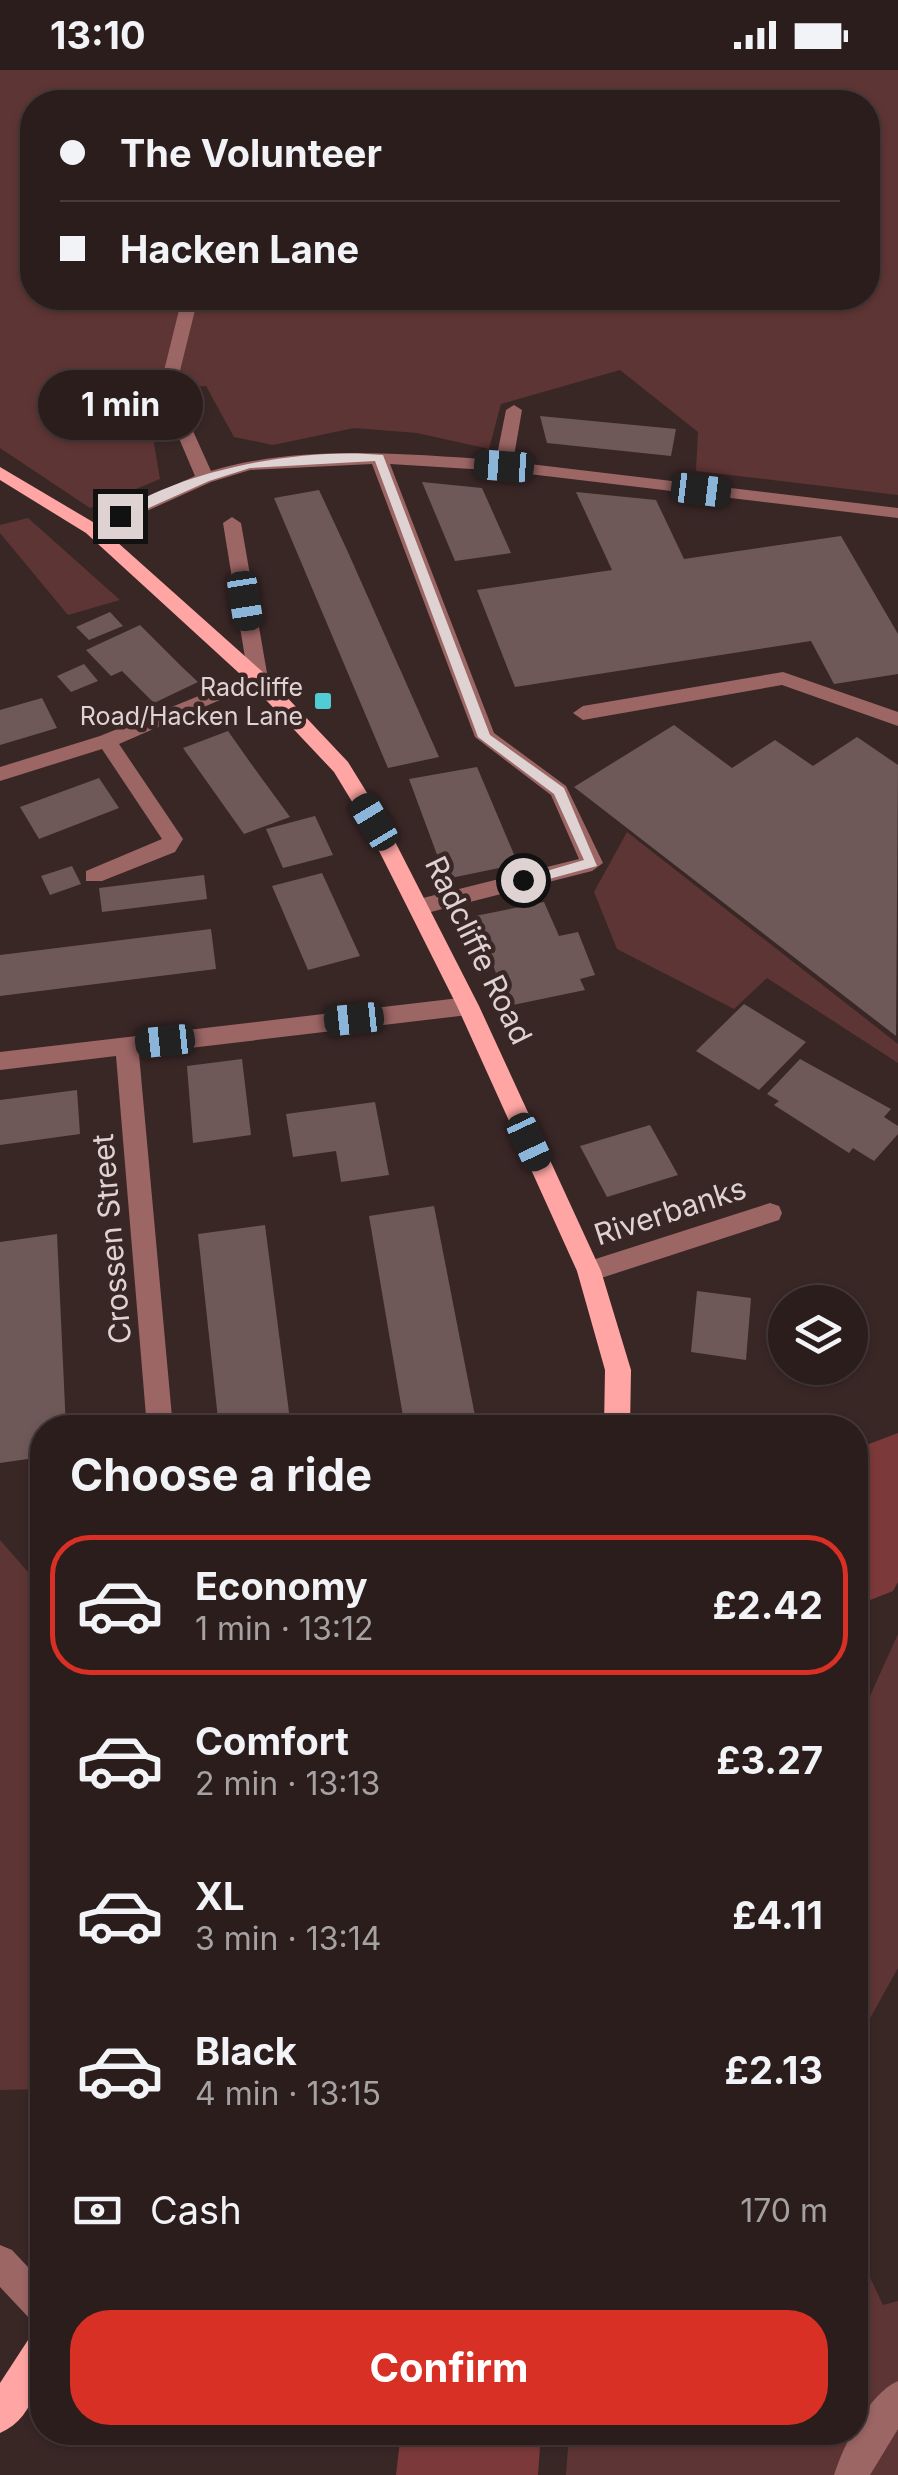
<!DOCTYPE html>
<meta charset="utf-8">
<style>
body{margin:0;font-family:Inter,sans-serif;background:#372a29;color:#f1f3f6;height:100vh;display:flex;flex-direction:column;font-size:38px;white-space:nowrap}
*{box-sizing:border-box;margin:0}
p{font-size:32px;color:#a6a2a3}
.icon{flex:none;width:55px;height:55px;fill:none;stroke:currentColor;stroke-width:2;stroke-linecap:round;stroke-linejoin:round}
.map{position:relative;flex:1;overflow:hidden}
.sheet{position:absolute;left:30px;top:1345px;width:838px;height:1030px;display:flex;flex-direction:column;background:#2b1d1c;border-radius:40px;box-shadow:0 2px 8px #0004,0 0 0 2px #473b3b}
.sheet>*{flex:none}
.guide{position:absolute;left:20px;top:20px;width:860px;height:220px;border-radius:40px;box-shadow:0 2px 8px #0004,0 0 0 2px #473b3b;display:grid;align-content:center;height:220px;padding:0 40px;background:#2b1d1c}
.tools{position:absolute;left:768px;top:1215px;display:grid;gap:20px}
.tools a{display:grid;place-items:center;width:100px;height:100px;border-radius:50%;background:#2b1d1c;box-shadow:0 2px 8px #0004,0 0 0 2px #473b3b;font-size:50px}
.end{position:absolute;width:45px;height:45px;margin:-22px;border:12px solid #dfd2d2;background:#111;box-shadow:0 0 0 5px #111}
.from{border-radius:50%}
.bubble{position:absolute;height:70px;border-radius:35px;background:#2b1d1c;box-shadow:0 2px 8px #0004,0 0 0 2px #473b3b;font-size:32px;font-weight:700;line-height:70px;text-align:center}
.car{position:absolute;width:30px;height:60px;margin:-30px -15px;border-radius:12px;box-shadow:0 0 8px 2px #0007;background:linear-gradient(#222 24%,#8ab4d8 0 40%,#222 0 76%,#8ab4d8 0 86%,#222 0)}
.guide b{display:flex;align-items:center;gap:35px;height:95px;font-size:38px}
.guide b+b{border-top:2px solid #473b3b}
.guide i{width:25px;height:25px;background:#f1f3f6}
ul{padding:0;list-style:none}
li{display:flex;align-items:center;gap:30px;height:140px;margin:0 20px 15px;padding:0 20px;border:5px solid transparent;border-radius:40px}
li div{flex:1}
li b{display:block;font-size:38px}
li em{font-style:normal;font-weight:700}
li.selected{border-color:#d93025}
li>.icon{width:90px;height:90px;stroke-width:1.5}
h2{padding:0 40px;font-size:45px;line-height:120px}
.pay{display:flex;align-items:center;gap:25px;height:110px;padding:0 40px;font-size:38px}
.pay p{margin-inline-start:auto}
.button{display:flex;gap:20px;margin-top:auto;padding:20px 40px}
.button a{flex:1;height:115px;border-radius:40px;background:#d93025;color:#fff;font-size:40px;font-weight:700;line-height:115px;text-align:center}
.status{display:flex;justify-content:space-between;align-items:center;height:70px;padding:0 50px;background:#2b1d1c;direction:ltr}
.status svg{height:28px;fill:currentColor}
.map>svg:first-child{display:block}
.green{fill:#5d3534;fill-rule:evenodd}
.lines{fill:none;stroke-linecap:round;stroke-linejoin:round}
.river{fill:#7c3939;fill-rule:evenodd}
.building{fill:#6e5958}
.minor{fill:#9c6665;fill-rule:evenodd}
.major{fill:#ffa6a4;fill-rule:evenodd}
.route{fill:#dfd2d2}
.poi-dot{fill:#51ccd4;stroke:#392726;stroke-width:4}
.labels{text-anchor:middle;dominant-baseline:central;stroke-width:9;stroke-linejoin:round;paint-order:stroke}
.far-poi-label{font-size:25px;fill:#dfd2d2;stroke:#392726;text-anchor:end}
.street-label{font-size:30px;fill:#dfd2d2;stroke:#392726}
</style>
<div class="status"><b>13:10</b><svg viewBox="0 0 49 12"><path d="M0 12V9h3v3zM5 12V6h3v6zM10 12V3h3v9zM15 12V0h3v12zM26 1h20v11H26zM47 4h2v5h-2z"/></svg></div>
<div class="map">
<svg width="898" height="2405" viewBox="0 0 898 2405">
<rect width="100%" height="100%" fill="#392726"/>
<g class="green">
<path d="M0,0H898V425L696,401L698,362L620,300L501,334L489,379L417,363L354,358L273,375L234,367L206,316L145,321L160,409L90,438L0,378ZM32,32H868V228H32Z"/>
<path d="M28,448L120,530L68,545L0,463V455Z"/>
<path d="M627,762L898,974V993L767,908L734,939L617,879L594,822Z"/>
<path d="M0,1470L42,1518V2019L0,2020Z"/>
<path d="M898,1564V1898L855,1975V1659Z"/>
<path d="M855,2176L883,2235L898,2231V2405H566L569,2363L855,2362Z"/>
</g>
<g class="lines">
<g class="river">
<path d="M898,1363V1512L893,1521L855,1536V1387L861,1377Z"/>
<path d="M401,2362H541L538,2405H396Z"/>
</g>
</g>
<g class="building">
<path d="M540,346L676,359L671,386L547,373Z"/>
<path d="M422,412L482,418L511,483L455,491Z"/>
<path d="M319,420L347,480L439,687L388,698L274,428Z"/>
<path d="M576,422L656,430L684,489L841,466L898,564V604L834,614L811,571L515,617L477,520L612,500Z"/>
<path d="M110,542L123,556L89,570L76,557Z"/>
<path d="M140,555L182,597L198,612L154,633L122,601L111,606L86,580Z"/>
<path d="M84,594L98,611L71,622L57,606Z"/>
<path d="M42,628L57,658L0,675V640Z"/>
<path d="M674,655L732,698L775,670L813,696L857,667L898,695L896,966L574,717Z"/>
<path d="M228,661L252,695L290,747L244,764L183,678Z"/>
<path d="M477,697L518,794L446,809L409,709Z"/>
<path d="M99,708L119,738L39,769L20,737Z"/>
<path d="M315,746L333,785L283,798L266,759Z"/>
<path d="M72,796L81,814L50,825L41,806Z"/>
<path d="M322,803L360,886L308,900L272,816Z"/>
<path d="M204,805L207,829L102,842L99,818Z"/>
<path d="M544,832L559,866L578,862L595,905L580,909L585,920L508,936L475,846Z"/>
<path d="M211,859L216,899L0,926V885Z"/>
<path d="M744,934L806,972L759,1020L696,981Z"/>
<path d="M242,989L251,1065L193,1073L187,996Z"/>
<path d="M800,989L891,1039L884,1047L898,1056V1064L874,1091L853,1078L849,1083L774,1035L779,1031L767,1024Z"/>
<path d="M77,1020L80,1064L0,1075V1030Z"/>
<path d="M375,1032L389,1105L341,1112L336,1081L293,1087L286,1044Z"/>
<path d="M650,1055L678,1105L607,1127L580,1076Z"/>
<path d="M434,1136L476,1351L405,1358L369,1146Z"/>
<path d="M265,1155L291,1358H219L198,1164Z"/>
<path d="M57,1164L66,1358H42V1387L0,1393V1172Z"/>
<path d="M697,1221L751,1228L746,1290L691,1282Z"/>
</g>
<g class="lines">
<g class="minor">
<path d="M182,228H198L175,321L211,401C302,374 402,384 496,390L506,340L514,335L522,340L513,392L898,438V448L504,401L390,394L494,663L566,716L603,793L592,801L419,845L411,843L408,837L411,831L579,789L551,725L475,667L372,394L250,400L211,412L98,463H86V455L195,406L159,321Z"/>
<path d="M232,447L241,453L268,609L119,674L183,769L175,782L102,811H86V801L162,769L102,679L0,711V697L100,666L248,606L223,453Z"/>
<path d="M783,602L898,642V656L782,615L583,650L573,643L583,636Z"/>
<path d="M468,927L479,936L468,945L139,984L173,1358H147L116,986L0,1000V982Z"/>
<path d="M770,1133L779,1136L782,1143L779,1150L589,1212L580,1208L577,1201L580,1194Z"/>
<path d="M0,2175L12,2180L42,2212V2254L30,2249L0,2217Z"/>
<path d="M898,2311V2359L870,2405H834C843,2376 869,2323 898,2311Z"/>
</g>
<g class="major">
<path d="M0,397L98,455L265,604L348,692L385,752L479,936L601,1201L631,1300L630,1358H604L605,1300L577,1201L457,936L365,753L334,702L251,614L86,463L0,410Z"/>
<path d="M42,2261C44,2297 38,2347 0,2363V2313L30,2267Z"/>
</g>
</g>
<path class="route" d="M383,385L490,665L564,718L597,796L523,816L516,810L584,790L554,724L478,667L375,391L250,398L209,411L124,449L114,446C179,399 305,377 383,385Z"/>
<rect class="poi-dot" x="313" y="621" width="20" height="20" rx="5"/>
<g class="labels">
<g class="far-poi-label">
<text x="303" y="617">Radcliffe<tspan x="303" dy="29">Road/Hacken Lane</tspan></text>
</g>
<g class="street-label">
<text transform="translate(479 880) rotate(64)">Radcliffe Road</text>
<text transform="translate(670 1141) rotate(-18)">Riverbanks</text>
<text transform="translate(111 1169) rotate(-95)">Crossen Street</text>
</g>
</g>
</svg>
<div class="tools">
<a><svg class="icon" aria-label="layers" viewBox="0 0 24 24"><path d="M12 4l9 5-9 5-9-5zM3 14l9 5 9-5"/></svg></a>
</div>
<i class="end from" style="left:523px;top:810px"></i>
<i class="end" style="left:120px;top:446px"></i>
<div class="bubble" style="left:38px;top:300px;width:165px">1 min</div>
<i class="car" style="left:504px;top:396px;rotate:274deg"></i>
<i class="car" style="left:701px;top:420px;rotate:97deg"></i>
<i class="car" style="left:245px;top:531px;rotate:171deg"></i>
<i class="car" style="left:374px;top:752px;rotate:329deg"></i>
<i class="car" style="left:354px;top:949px;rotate:264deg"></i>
<i class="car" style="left:165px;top:971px;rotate:264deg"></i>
<i class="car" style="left:529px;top:1072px;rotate:155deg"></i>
<div class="guide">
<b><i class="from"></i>The Volunteer</b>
<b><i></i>Hacken Lane</b>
</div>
<section class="sheet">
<h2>Choose a ride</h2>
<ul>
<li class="selected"><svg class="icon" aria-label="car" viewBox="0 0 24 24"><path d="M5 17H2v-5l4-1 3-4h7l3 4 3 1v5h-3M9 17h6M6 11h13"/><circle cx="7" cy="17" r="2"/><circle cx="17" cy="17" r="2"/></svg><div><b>Economy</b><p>1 min · 13:12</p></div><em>£2.42</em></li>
<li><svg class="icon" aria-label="car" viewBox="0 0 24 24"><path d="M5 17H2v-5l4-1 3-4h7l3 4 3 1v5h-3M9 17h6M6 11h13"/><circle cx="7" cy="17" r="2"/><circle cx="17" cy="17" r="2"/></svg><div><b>Comfort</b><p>2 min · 13:13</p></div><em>£3.27</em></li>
<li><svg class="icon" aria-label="car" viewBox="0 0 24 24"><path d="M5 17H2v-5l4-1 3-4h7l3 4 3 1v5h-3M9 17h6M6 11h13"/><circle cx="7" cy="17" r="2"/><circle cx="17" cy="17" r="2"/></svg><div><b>XL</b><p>3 min · 13:14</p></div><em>£4.11</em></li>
<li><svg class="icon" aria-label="car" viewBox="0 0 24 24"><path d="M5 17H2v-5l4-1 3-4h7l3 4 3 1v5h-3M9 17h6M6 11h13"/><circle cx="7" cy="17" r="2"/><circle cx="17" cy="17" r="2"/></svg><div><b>Black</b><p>4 min · 13:15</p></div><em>£2.13</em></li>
</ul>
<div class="pay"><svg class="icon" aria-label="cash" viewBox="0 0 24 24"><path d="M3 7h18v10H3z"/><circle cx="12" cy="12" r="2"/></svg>Cash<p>170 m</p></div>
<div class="button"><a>Confirm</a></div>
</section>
</div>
